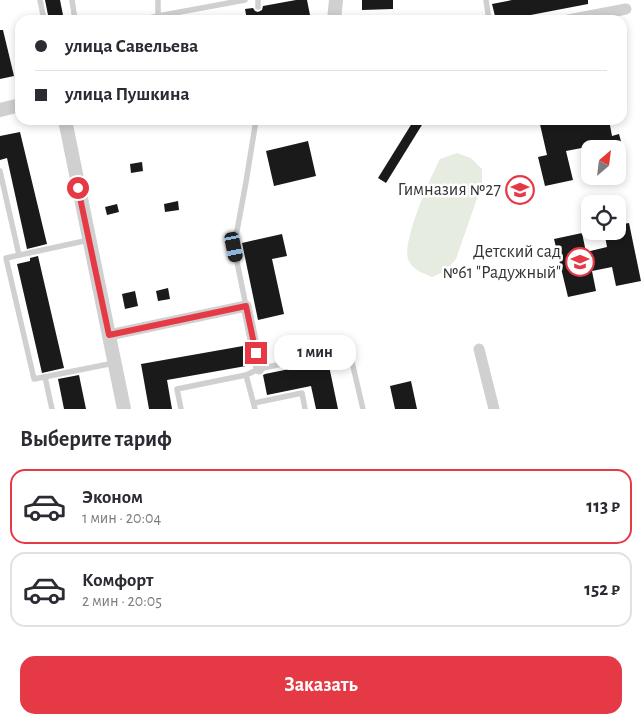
<!DOCTYPE html>
<html lang="ru">
<meta charset="utf-8">
<style>
body{margin:0;font-family:"Alegreya Sans",sans-serif;background:#f2f2f3;color:#2b2b33;height:100vh;display:flex;flex-direction:column;font-size:19px;white-space:nowrap}
*{box-sizing:border-box;margin:0}
p{font-size:16px;color:#7c7c81}
.icon{flex:none;width:28px;height:28px;fill:none;stroke:currentColor;stroke-width:2;stroke-linecap:round;stroke-linejoin:round}
.map{position:relative;height:409px;overflow:hidden}
.sheet{display:flex;flex-direction:column;background:#fff;flex:1}
.sheet>*{flex:none}
.guide{position:absolute;left:15px;top:15px;width:612px;height:110px;border-radius:15px;box-shadow:0 2px 8px #0003;display:grid;align-content:center;height:110px;padding:0 20px;background:#fff}
.needle{width:32px;rotate:28deg}
.controls{position:absolute;left:581px;top:140px;display:grid;gap:10px}
.controls a{display:grid;place-items:center;width:45px;height:45px;border-radius:10px;background:#fff;box-shadow:0 2px 8px #0003;font-size:25px}
.end{position:absolute;width:22px;height:22px;margin:-11px;border:6px solid #e63946;background:#fff;box-shadow:0 0 0 2px #fff}
.from{border-radius:50%}
.bubble{position:absolute;height:35px;border-radius:15px;background:#fff;box-shadow:0 2px 8px #0003;font-size:16px;font-weight:700;line-height:35px;text-align:center}
.car{position:absolute;width:15px;height:30px;margin:-15px -8px;border-radius:6px;box-shadow:0 0 4px 1px #0007;background:linear-gradient(#222 24%,#8ab4d8 0 40%,#222 0 76%,#8ab4d8 0 86%,#222 0)}
.guide b{display:flex;align-items:center;gap:18px;height:48px;font-size:19px}
.guide b+b{border-top:1px solid #e1e1e2}
.guide i{width:12px;height:12px;background:#2b2b33}
ul{padding:0;list-style:none}
li{display:flex;align-items:center;gap:15px;height:75px;margin:0 10px 8px;padding:0 10px;border:2px solid #e1e1e2;border-radius:15px}
li div{flex:1}
li b{display:block;font-size:19px}
li em{font-style:normal;font-weight:700}
li.current{border-color:#e63946}
li>.icon{width:45px;height:45px;stroke-width:1.5}
h2{padding:0 20px;font-size:22px;line-height:60px}
.action{display:flex;gap:10px;margin-top:auto;padding:10px 20px}
.action a{flex:1;height:58px;border-radius:15px;background:#e63946;color:#fff;font-size:20px;font-weight:700;line-height:58px;text-align:center}
.map>svg:first-child{display:block}
.green{fill:#e6ecdf}
.building{fill:#1a1a1a}
.lines{fill:none;stroke-linecap:round;stroke-linejoin:round}
.service{stroke:#d0d0d0;stroke-width:5.5}
.minor{stroke:#d0d0d0;stroke-width:11}
.tertiary{stroke:#d0d0d0;stroke-width:14}
.route{stroke:#e63946;stroke-width:6}
.labels{text-anchor:middle;dominant-baseline:central;stroke-width:5;stroke-linejoin:round;paint-order:stroke}
.poi-label{font-size:18px;fill:#333;stroke:#fff;text-anchor:end}
</style>
<div class="map">
<svg width="642" height="409" viewBox="0 0 642 409">
<rect width="100%" height="100%" fill="#fff"/>
<path class="green" d="M457,153L471,158L482,169V184L456,259L446,271L432,277C423,273 412,270 408,259C402,241 431,176 440,159Z"/>
<g class="building">
<path d="M45,0H60L64,20H49Z"/>
<path d="M296,0H307L311,20H247L245,9L253,8L255,11L258,12L262,10L263,6Z"/>
<path d="M362,0H393V9L362,10Z"/>
<path d="M512,0H588V4L515,18L516,20H496L492,4Z"/>
<path d="M0,30H3L14,76L0,79Z"/>
<path d="M414,120H425L386,183L378,178Z"/>
<path d="M539,120H609L612,136L619,134L623,149H593L592,146L566,151L573,180L545,186L538,157L547,155Z"/>
<path d="M20,132L47,244L27,249L7,158L0,160V136Z"/>
<path d="M308,141L316,176L274,186L266,151Z"/>
<path d="M142,162L143,171L131,173L130,164Z"/>
<path d="M178,201L179,210L165,212L164,204Z"/>
<path d="M117,204L119,212L107,215L105,207Z"/>
<path d="M629,223L641,281L616,286L612,267L592,271L596,291L568,297L554,239L582,233L586,252L607,247L604,231H618V225Z"/>
<path d="M282,234L287,256L272,259L284,314L258,320L242,243Z"/>
<path d="M38,256L64,368L42,373L17,264L30,261V258Z"/>
<path d="M168,288L170,299L158,301L156,291Z"/>
<path d="M135,291L138,306L125,309L122,294Z"/>
<path d="M243,346L246,366L167,380L172,409H149L141,364Z"/>
<path d="M328,361L338,409H316L311,386L267,395L263,375L265,374Z"/>
<path d="M79,375L86,409H64L58,379Z"/>
<path d="M411,381L417,409H395L390,386Z"/>
</g>
<g class="lines">
<g class="service">
<path d="M40,0L44,20"/>
<path d="M72,0L75,20"/>
<path d="M486,0L489,20"/>
<path d="M258,7V0"/>
<path d="M158,16L245,0"/>
<path d="M140,20L158,16V0"/>
<path d="M0,171L19,255"/>
<path d="M89,240L6,258L34,379L114,363"/>
<path d="M246,306L234,247L246,182L256,120"/>
<path d="M45,377L52,409"/>
<path d="M254,403L302,393L305,409"/>
<path d="M181,409L177,389L246,375"/>
<path d="M255,409L246,375L259,369L349,349L363,409"/>
</g>
<g class="minor">
<path d="M568,20L626,9"/>
<path d="M109,335L246,306L259,369"/>
<path d="M479,349L494,409"/>
</g>
<g class="tertiary">
<path d="M334,20L336,0"/>
<path d="M0,110L20,105"/>
<path d="M65,120L124,409"/>
</g>
</g>
<g class="lines">
<path class="route" d="M78,188L109,335L246,306L256,353"/>
</g>
<defs>
<symbol id="school-ring" viewBox="-11 -11 22 22"><circle r="9.5" fill="#fff" stroke="#e63946" stroke-width="1.5"/><path d="M0-5L7-2L0 1L-7-2ZM-4 1L0 2.5L4 1V4Q0 6-4 4Z" fill="#e63946"/></symbol>
</defs>
<g fill-rule="evenodd">
<use href="#school-ring" x="504" y="174" width="32" height="32"/>
<use href="#school-ring" x="564" y="246" width="32" height="32"/>
</g>
<g class="labels">
<g class="poi-label">
<text x="501" y="190">Гимназия №27</text>
<text x="561" y="252">Детский сад<tspan x="561" dy="21">№61 "Радужный"</tspan></text>
</g>
</g>
</svg>
<div class="controls">
<a><svg class="needle" viewBox="-14 -14 28 28"><path d="M0-13l5 13h-10z" fill="#e53935"/><path d="M0 13l5-13h-10z" fill="#7c7c81"/></svg></a>
<a><svg class="icon" aria-label="locate" viewBox="0 0 24 24"><circle cx="12" cy="12" r="6"/><path d="M12 2v4M12 18v4M2 12h4M18 12h4"/></svg></a>
</div>
<i class="end from" style="left:78px;top:188px"></i>
<i class="end" style="left:256px;top:353px"></i>
<div class="bubble" style="left:274px;top:335px;width:82px">1 мин</div>
<i class="car" style="left:234px;top:247px;rotate:169deg"></i>
<div class="guide">
<b><i class="from"></i>улица Савельева</b>
<b><i></i>улица Пушкина</b>
</div>
</div>
<section class="sheet">
<h2>Выберите тариф</h2>
<ul>
<li class="current"><svg class="icon" aria-label="car" viewBox="0 0 24 24"><path d="M5 17H2v-5l4-1 3-4h7l3 4 3 1v5h-3M9 17h6M6 11h13"/><circle cx="7" cy="17" r="2"/><circle cx="17" cy="17" r="2"/></svg><div><b>Эконом</b><p>1 мин · 20:04</p></div><em>113 ₽</em></li>
<li><svg class="icon" aria-label="car" viewBox="0 0 24 24"><path d="M5 17H2v-5l4-1 3-4h7l3 4 3 1v5h-3M9 17h6M6 11h13"/><circle cx="7" cy="17" r="2"/><circle cx="17" cy="17" r="2"/></svg><div><b>Комфорт</b><p>2 мин · 20:05</p></div><em>152 ₽</em></li>
</ul>
<div class="action"><a>Заказать</a></div>
</section>
